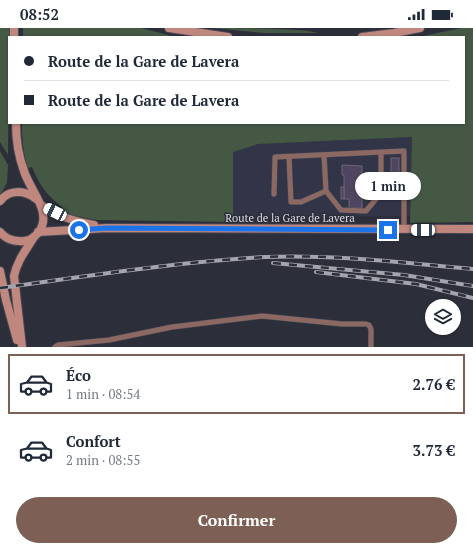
<!DOCTYPE html>
<html lang="fr">
<meta charset="utf-8">
<style>
body{margin:0;font-family:"PT Serif",serif;background:#f6f6f7;color:#1f2937;height:100vh;display:flex;flex-direction:column;font-size:15px;white-space:nowrap}
*{box-sizing:border-box;margin:0}
p{font-size:13px;color:#747a83}
.icon{flex:none;width:22px;height:22px;fill:none;stroke:currentColor;stroke-width:2;stroke-linecap:round;stroke-linejoin:round}
.map{position:relative;height:319px;overflow:hidden}
.sheet{display:flex;flex-direction:column;background:#fff;flex:1}
.sheet>*{flex:none}
.banner{position:absolute;left:8px;top:8px;width:457px;height:88px;border-radius:0px;box-shadow:0 1px 3px #0004;display:grid;align-content:center;height:88px;padding:0 16px;background:#fff}
.fabs{position:absolute;left:425px;top:271px;display:grid;gap:8px}
.fabs a{display:grid;place-items:center;width:36px;height:36px;border-radius:50%;background:#fff;box-shadow:0 1px 3px #0004;font-size:20px}
.end{position:absolute;width:18px;height:18px;margin:-9px;border:5px solid #1a73e8;background:#fff;box-shadow:0 0 0 2px #fff}
.from{border-radius:50%}
.bubble{position:absolute;height:28px;border-radius:14px;background:#fff;box-shadow:0 1px 3px #0004;font-size:13px;font-weight:800;line-height:28px;text-align:center}
.car{position:absolute;width:12px;height:24px;margin:-12px -6px;border-radius:5px;box-shadow:0 0 3px 1px #0007;background:linear-gradient(#fff 24%,#345 0 40%,#fff 0 76%,#345 0 86%,#fff 0)}
.banner b{display:flex;align-items:center;gap:14px;height:38px;font-size:15px}
.banner b+b{border-top:1px solid #e0e1e3}
.banner i{width:10px;height:10px;background:#1f2937}
ul{padding:7px 0 0;list-style:none}
li{display:flex;align-items:center;gap:12px;height:60px;margin:0 8px 6px;padding:0 8px;border:2px solid transparent;border-radius:0px}
li div{flex:1}
li b{display:block;font-size:15px}
li em{font-style:normal;font-weight:800}
li.selected{border-color:#7d5f55}
li>.icon{width:36px;height:36px;stroke-width:1.5}
.action{display:flex;gap:8px;margin-top:auto;padding:8px 16px}
.action a{flex:1;height:46px;border-radius:24px;background:#7d5f55;color:#fff;font-size:16px;font-weight:800;line-height:46px;text-align:center}
.status{display:flex;justify-content:space-between;align-items:center;height:28px;padding:0 20px;background:#fff;direction:ltr}
.status svg{height:11px;fill:currentColor}
.map>svg:first-child{display:block}
.built{fill:#323547}
.green{fill:#445844}
.building{fill:#504560;stroke:#6c6775}
.lines{fill:none;stroke-linecap:round;stroke-linejoin:round}
.lane-casing{stroke:#474955;stroke-width:6}
.secondary-casing{stroke:#474955;stroke-width:10}
.lane{stroke:#8c6862;stroke-width:5}
.secondary{stroke:#c0877e;stroke-width:8}
.rail-casing{stroke:#a3a4ae;stroke-width:4}
.rail{stroke:#2c2e3a;stroke-width:2.5;stroke-dasharray:8;stroke-linecap:butt}
.route{stroke:#1a73e8;stroke-width:5}
.labels{text-anchor:middle;dominant-baseline:central;stroke-width:3;stroke-linejoin:round;paint-order:stroke}
.street-label{font-size:11px;fill:#d7d8e0;stroke:#2c2e3a}
</style>
<div class="status"><b>08:52</b><svg viewBox="0 0 49 12"><path d="M0 12V9h3v3zM5 12V6h3v6zM10 12V3h3v9zM15 12V0h3v12zM26 1h20v11H26zM47 4h2v5h-2z"/></svg></div>
<div class="map">
<svg width="473" height="319" viewBox="0 0 473 319">
<rect width="100%" height="100%" fill="#2c2e3a"/>
<path class="built" d="M413,109L410,188L232,190V124L257,116Z"/>
<g class="green">
<path d="M0,0H10V9H9L8,127L0,114Z"/>
<path d="M23,0H141L176,9H23Z"/>
<path d="M213,0C231,0 307,0 317,5H264Z"/>
<path d="M461,0H473V194L410,195L412,109L258,116L233,124V194L97,192L75,188L61,182L62,179C46,166 40,158 32,139L28,140C23,125 22,111 22,95H464V9H418Z"/>
<path d="M0,123L8,137L7,155L0,167Z"/>
</g>
<g class="building">
<rect x="391" y="130" width="8" height="32"/>
<path d="M342,137L362,138V180H349V171H344V147H342Z"/>
<rect x="341" y="159" width="3" height="12"/>
</g>
<g class="lines">
<defs>
<g id="lane">
<path d="M324,127L326,163"/>
<path d="M289,129L291,174H301L326,163L341,182L366,183L381,165V125"/>
<path d="M274,166L275,129L404,123V202"/>
<path d="M55,319L58,317L109,312L172,299L262,288L342,296H366L369,297L371,301V319"/>
</g>
<g id="secondary">
<path d="M169,0L228,9"/>
<path d="M14,9V0"/>
<path d="M362,9L394,5L420,0"/>
<path d="M0,173C9,161 25,162 36,171"/>
<path d="M41,177C57,188 76,194 94,197"/>
<path d="M0,204C5,210 11,213 19,213C26,214 33,211 38,205C54,185 30,163 24,143C18,127 16,112 16,95"/>
<path d="M38,204L107,200L473,201"/>
<path d="M0,243L6,272L17,312"/>
<path d="M22,319L14,248C17,233 26,222 34,209"/>
</g>
</defs>
<use href="#lane" class="lane-casing"/>
<use href="#secondary" class="secondary-casing"/>
<use href="#lane" class="lane"/>
<use href="#secondary" class="secondary"/>
<defs>
<g id="rail">
<path d="M273,235L404,247L473,258"/>
<path d="M316,244L416,256L473,270"/>
<path d="M0,260C88,248 176,234 265,229C334,226 404,235 473,241"/>
</g>
</defs>
<use href="#rail" class="rail-casing"/>
<use href="#rail" class="rail"/>
</g>
<g class="lines">
<path class="route" d="M79,202L107,200L388,202"/>
</g>
<g class="labels">
<g class="street-label">
<text x="290" y="190">Route de la Gare de Lavera</text>
</g>
</g>
</svg>
<div class="fabs">
<a><svg class="icon" aria-label="layers" viewBox="0 0 24 24"><path d="M12 4l9 5-9 5-9-5zM3 14l9 5 9-5"/></svg></a>
</div>
<i class="end from" style="left:79px;top:202px"></i>
<i class="end" style="left:388px;top:202px"></i>
<div class="bubble" style="left:355px;top:144px;width:66px">1 min</div>
<i class="car" style="left:55px;top:184px;rotate:296deg"></i>
<i class="car" style="left:423px;top:202px;rotate:271deg"></i>
<div class="banner">
<b><i class="from"></i>Route de la Gare de Lavera</b>
<b><i></i>Route de la Gare de Lavera</b>
</div>
</div>
<section class="sheet">
<ul>
<li class="selected"><svg class="icon" aria-label="car" viewBox="0 0 24 24"><path d="M5 17H2v-5l4-1 3-4h7l3 4 3 1v5h-3M9 17h6M6 11h13"/><circle cx="7" cy="17" r="2"/><circle cx="17" cy="17" r="2"/></svg><div><b>Éco</b><p>1 min · 08:54</p></div><em>2.76 €</em></li>
<li><svg class="icon" aria-label="car" viewBox="0 0 24 24"><path d="M5 17H2v-5l4-1 3-4h7l3 4 3 1v5h-3M9 17h6M6 11h13"/><circle cx="7" cy="17" r="2"/><circle cx="17" cy="17" r="2"/></svg><div><b>Confort</b><p>2 min · 08:55</p></div><em>3.73 €</em></li>
</ul>
<div class="action"><a>Confirmer</a></div>
</section>
